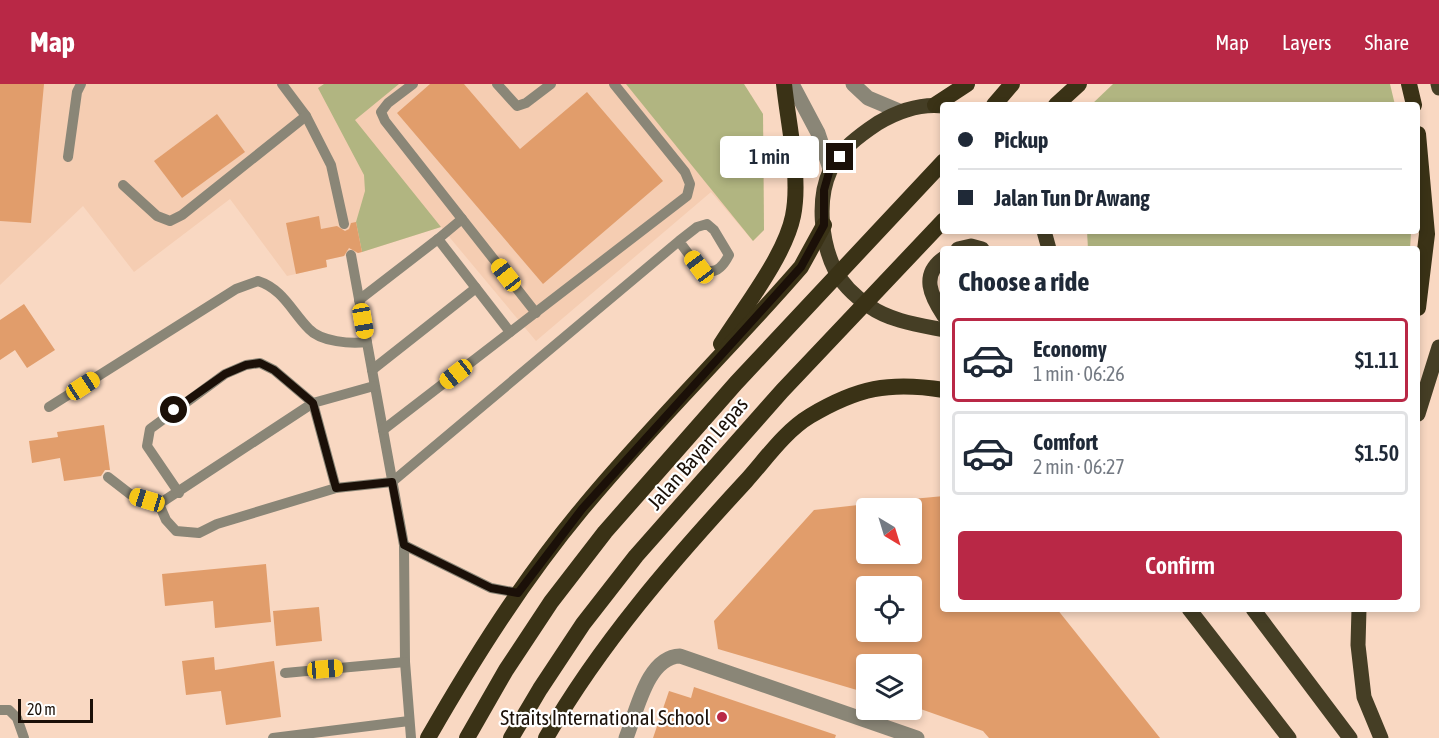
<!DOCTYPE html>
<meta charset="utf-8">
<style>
body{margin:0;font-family:"Asap Condensed",sans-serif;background:#f6f6f7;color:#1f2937;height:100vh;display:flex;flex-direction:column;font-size:22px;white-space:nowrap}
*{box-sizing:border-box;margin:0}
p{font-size:20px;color:#747a83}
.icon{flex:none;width:33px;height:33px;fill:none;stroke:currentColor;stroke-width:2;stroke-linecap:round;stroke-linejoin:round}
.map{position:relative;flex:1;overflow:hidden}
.side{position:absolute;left:940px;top:162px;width:480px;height:366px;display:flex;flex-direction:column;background:#fff;border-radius:6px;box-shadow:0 3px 9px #0003}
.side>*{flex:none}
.top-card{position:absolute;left:940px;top:18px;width:480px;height:132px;border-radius:6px;box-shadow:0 3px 9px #0003;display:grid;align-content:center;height:132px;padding:0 18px;background:#fff}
.needle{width:39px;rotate:142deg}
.buttons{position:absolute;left:856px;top:414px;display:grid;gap:12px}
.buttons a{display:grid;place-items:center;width:66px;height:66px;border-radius:6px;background:#fff;box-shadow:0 3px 9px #0003;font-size:30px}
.scale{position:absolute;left:18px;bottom:15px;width:75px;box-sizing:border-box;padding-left:6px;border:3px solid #1b1008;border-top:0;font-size:16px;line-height:21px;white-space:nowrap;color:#1b1008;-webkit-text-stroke:4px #fff;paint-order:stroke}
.end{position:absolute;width:27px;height:27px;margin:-14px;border:8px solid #1b1008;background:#fff;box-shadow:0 0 0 3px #fff}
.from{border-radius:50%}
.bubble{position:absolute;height:42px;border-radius:6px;background:#fff;box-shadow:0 3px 9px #0003;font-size:20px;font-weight:600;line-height:42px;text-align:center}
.car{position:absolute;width:18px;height:36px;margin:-18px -9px;border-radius:8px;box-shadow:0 0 4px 2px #0007;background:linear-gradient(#f5c518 24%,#345 0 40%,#f5c518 0 76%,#345 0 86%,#f5c518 0)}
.top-card b{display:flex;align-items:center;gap:21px;height:57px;font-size:22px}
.top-card b+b{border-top:2px solid #e0e1e3}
.top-card i{width:15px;height:15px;background:#1f2937}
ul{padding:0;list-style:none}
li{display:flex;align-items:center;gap:18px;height:84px;margin:0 12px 9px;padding:0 6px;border:3px solid #e0e1e3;border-radius:6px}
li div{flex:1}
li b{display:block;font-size:22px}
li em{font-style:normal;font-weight:600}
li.current{border-color:#b92846}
li>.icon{width:54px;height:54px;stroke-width:1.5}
h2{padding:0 18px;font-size:27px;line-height:72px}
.primary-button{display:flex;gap:12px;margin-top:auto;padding:12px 18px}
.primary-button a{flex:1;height:69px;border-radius:6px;background:#b92846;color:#fff;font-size:24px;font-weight:600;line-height:69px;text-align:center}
header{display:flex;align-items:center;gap:36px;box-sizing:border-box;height:84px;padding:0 30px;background:#b92846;color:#fff}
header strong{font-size:28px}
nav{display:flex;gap:33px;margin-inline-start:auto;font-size:21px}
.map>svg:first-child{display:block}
.built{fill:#f5cdb2}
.green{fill:#b1b581}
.building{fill:#e19d6b;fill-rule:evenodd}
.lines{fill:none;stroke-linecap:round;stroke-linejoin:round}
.service{stroke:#8a8677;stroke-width:10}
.minor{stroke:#8a8677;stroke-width:15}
.tertiary{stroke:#8a8677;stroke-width:15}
.primary{stroke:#453e25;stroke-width:15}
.trunk{stroke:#3a3216;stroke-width:16}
.trunk-bridge{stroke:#3a3216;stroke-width:16}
.route{stroke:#1b1008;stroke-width:8}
.poi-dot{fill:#b92846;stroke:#fff;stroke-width:2}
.labels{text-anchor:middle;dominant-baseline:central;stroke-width:4.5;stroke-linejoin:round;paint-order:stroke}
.street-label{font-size:21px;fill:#1b1008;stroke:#fff}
.poi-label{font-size:21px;fill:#1b1008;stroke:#fff;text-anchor:end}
</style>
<header>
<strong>Map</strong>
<nav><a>Map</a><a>Layers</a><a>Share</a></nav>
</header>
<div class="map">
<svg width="1439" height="654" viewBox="0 0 1439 654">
<rect width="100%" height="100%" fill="#f9d8c2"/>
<path class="built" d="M0,0H744L763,30L764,146L753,157L711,108L536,257L441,143L362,168L326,176L327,183L287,192L230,115L134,188L83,122L0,201Z"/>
<g class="green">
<path d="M324,0H399L355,36L441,143L362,168L356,138L365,107L364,91L318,4Z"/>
<path d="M626,0H744L763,30L764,146L753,157Z"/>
<path d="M1113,0H1390L1395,21H1091Z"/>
<path d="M1087,147H1411V149L1410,165H1088Z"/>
</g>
<g class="building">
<path d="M0,0H44L31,139L0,137Z"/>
<path d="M430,0H464L520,65L587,8L663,97L543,200L397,29Z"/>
<path d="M217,30L245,68L182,114L154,77Z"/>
<path d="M319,132L321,145L337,142L345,147L349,145L351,139L356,138L362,168L358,169L349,164L344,172L326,176L327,183L296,190L286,139Z"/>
<path d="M24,220L55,266L27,284L15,266L0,276V236Z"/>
<path d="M104,341L110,386H105L101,392L64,397L60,374L32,379L29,357L58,353L57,348Z"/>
<path d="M944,412V525H1057L1160,654H989L983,647L912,622V580H867V609L718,565L714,537L814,426L867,420V470H912V415ZM867,502H912V548H867Z"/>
<path d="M266,480L271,538L215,544L213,517L165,522L162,490Z"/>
<path d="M319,523L322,557L276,562L273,527Z"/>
<path d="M214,573L215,586L274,577L281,633L226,641L221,607L186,611L182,577Z"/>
<path d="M694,603L836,651L835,654H653L669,607L691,614Z"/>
</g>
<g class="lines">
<g class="service">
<path d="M282,0L306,32L331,81L344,140"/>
<path d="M413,0L388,19L381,28L385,37L536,229"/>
<path d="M497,0L517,22L526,19L551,0"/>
<path d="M68,73L77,8L81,0"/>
<path d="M123,101L157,132L170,137L182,131L306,32"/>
<path d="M438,155L462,135"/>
<path d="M351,171L404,461L405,578L411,654"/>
<path d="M359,216L438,155L510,248"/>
<path d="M372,286L476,204"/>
<path d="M49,323L236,205L258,197C283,205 292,228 309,245C321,258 351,260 367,258"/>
<path d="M383,346L687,112L690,100L685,88L614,0"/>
<path d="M108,393L130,410L159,420L313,319L374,302"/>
<path d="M179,409L147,362L150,345L225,290L246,281L260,279L274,286L313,319L336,404"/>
<path d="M159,420L166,436L176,447L199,449L217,440L336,404L392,398L679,157L697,143L707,140L714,146L729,171C711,206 693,176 679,157"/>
<path d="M404,461L491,504L518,509"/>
<path d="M285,589L405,578"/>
<path d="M0,626H9L17,634L24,654"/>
<path d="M273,654L409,637"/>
</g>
<path class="minor" d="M626,654C637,627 647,573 680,572L917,654"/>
<g class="tertiary">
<path d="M792,0L818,49L830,85"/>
<path d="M853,0L868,14L899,27"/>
</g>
<g class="primary">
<path d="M1438,0L1439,4"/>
<path d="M944,22C920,19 898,27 878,39C860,51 839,66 830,87C817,115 821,158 835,186C842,200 856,213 869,222C890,237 919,241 944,246"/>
<path d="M1044,147L1049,165"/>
<path d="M958,165L971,162L982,165"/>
<path d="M944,174C920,191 931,212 944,232"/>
<path d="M1418,330L1439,263"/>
<path d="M1189,525L1289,654"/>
<path d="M1253,525L1350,654"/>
<path d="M1359,525L1358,561L1364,613L1381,654"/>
</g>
<g class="trunk">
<path d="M1409,0L1414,21"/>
<path d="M935,21L967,0"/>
<path d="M994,21L1012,0"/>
<path d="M1056,21L1079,0"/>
<path d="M1418,50L1427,150L1418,224"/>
<path d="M721,260C743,225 785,172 793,132C801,93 788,40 784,0"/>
<path d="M428,654C474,574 523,496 582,425C651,341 730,265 801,183L824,141"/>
<path d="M546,654C600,560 673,476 746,397C765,376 785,347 810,332C857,304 889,297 944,306"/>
</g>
<g class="trunk-bridge">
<path d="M467,654L506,586L551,518L605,448L736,299L944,77"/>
<path d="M511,654L540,605L583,540L636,472L782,307L944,136"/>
</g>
</g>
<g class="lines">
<path class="route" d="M174,326L225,290L246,281L260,279L274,286L313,319L336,404L392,398L404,461L491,504L518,509L582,425L801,183L824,141V106L830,85L840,73"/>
</g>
<circle class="poi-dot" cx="722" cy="633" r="6"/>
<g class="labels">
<g class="street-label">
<text transform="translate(697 369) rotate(-49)">Jalan Bayan Lepas</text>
</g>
<g class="poi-label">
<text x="710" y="633">Straits International School</text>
</g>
</g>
</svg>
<div class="buttons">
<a><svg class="needle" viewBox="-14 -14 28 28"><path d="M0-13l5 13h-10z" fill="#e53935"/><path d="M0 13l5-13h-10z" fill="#747a83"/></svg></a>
<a><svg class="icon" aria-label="locate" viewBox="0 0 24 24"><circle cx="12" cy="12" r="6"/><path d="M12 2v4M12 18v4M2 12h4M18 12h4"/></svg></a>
<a><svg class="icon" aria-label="layers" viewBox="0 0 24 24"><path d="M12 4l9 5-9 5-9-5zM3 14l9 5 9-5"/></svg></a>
</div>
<div class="scale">20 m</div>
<i class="end from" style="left:174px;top:326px"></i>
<i class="end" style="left:840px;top:73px"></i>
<div class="bubble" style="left:720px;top:52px;width:99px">1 min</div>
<i class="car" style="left:699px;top:183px;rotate:323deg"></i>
<i class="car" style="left:506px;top:191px;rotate:322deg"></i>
<i class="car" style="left:363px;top:237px;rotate:170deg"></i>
<i class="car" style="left:456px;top:290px;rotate:232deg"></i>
<i class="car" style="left:83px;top:302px;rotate:57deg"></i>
<i class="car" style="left:147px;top:416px;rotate:287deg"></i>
<i class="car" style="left:325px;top:585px;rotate:85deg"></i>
<div class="top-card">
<b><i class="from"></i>Pickup</b>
<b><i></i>Jalan Tun Dr Awang</b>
</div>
<section class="side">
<h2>Choose a ride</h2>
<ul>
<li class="current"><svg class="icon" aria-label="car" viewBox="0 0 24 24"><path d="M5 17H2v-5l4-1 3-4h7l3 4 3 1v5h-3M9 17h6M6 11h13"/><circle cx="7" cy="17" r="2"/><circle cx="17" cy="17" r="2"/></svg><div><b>Economy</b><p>1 min · 06:26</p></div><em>$1.11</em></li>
<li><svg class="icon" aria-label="car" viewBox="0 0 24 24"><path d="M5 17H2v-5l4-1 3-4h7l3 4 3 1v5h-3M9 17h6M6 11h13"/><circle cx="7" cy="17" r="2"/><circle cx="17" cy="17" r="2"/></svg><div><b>Comfort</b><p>2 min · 06:27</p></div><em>$1.50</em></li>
</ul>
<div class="primary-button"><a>Confirm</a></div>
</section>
</div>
